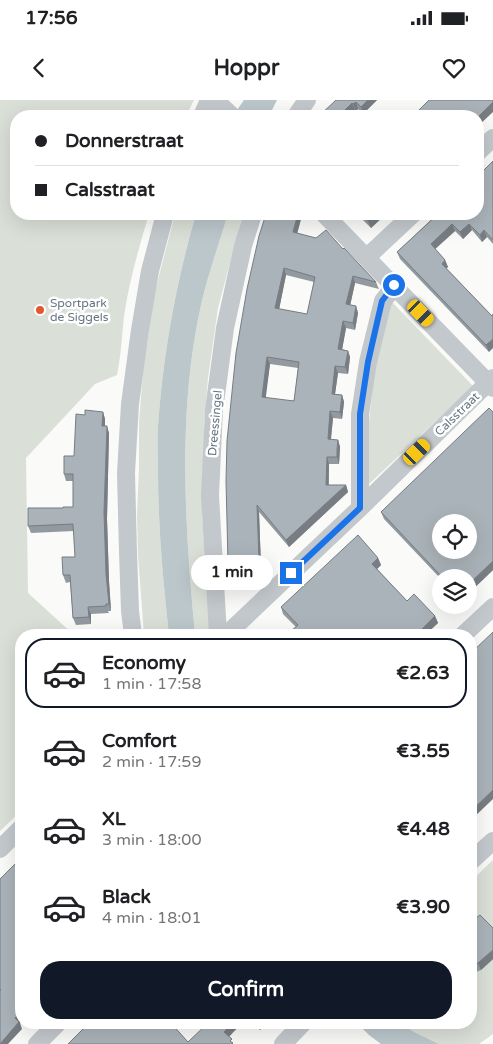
<!DOCTYPE html>
<meta charset="utf-8">
<style>
body{margin:0;font-family:"Varela Round",sans-serif;background:#f6f6f6;color:#202124;height:100vh;display:flex;flex-direction:column;font-size:19px;white-space:nowrap}
*{box-sizing:border-box;margin:0}
p{font-size:16px;color:#757577}
.icon{flex:none;width:28px;height:28px;fill:none;stroke:currentColor;stroke-width:2;stroke-linecap:round;stroke-linejoin:round}
.map{position:relative;flex:1;overflow:hidden}
.drawer{position:absolute;left:15px;top:529px;width:462px;height:400px;display:flex;flex-direction:column;background:#fff;border-radius:20px;box-shadow:0 5px 20px #0002}
.drawer>*{flex:none}
.guide{position:absolute;left:10px;top:10px;width:474px;height:110px;border-radius:20px;box-shadow:0 5px 20px #0002;display:grid;align-content:center;height:110px;padding:0 25px;background:#fff}
.tools{position:absolute;left:432px;top:414px;display:grid;gap:10px}
.tools a{display:grid;place-items:center;width:45px;height:45px;border-radius:50%;background:#fff;box-shadow:0 5px 20px #0002;font-size:25px}
.end{position:absolute;width:22px;height:22px;margin:-11px;border:6px solid #1a73e8;background:#fff;box-shadow:0 0 0 2px #fff}
.from{border-radius:50%}
.bubble{position:absolute;height:35px;border-radius:18px;background:#fff;box-shadow:0 5px 20px #0002;font-size:16px;font-weight:700;line-height:35px;text-align:center}
.car{position:absolute;width:15px;height:30px;margin:-15px -8px;border-radius:6px;box-shadow:0 0 4px 1px #0007;background:linear-gradient(#f5c518 24%,#345 0 40%,#f5c518 0 76%,#345 0 86%,#f5c518 0)}
.guide b{display:flex;align-items:center;gap:18px;height:48px;font-size:19px}
.guide b+b{border-top:1px solid #e0e0e0}
.guide i{width:12px;height:12px;background:#202124}
ul{padding:9px 0 0;list-style:none}
li{display:flex;align-items:center;gap:15px;height:70px;margin:0 10px 8px;padding:0 15px;border:2px solid transparent;border-radius:20px}
li div{flex:1}
li b{display:block;font-size:19px}
li em{font-style:normal;font-weight:700}
li.current{border-color:#111827}
li>.icon{width:45px;height:45px;stroke-width:1.5}
.action{display:flex;gap:10px;margin-top:auto;padding:10px 25px}
.action a{flex:1;height:58px;border-radius:20px;background:#111827;color:#fff;font-size:20px;font-weight:700;line-height:58px;text-align:center}
.status{display:flex;justify-content:space-between;align-items:center;height:35px;padding:0 25px;background:#fff;direction:ltr}
.status svg{height:14px;fill:currentColor}
header{display:flex;justify-content:space-between;align-items:center;height:65px;padding:0 25px;background:#fff;font-size:22px;font-weight:700}
.map>svg:first-child{display:block}
.green{fill:#dadfd7}
.water{fill:#bbc7cb}
.lines{fill:none;stroke-linecap:round;stroke-linejoin:round}
.street{stroke:#c3c8cc;stroke-width:18}
.wall{fill:#929a9f;fill-rule:evenodd}
.shaded-wall{fill:#777d82}
.building{fill:#aab3b9;stroke:#777d82;fill-rule:evenodd}
.route{stroke:#1a73e8;stroke-width:6}
.poi-dot{fill:#e4572e;stroke:#fff;stroke-width:2}
.labels{text-anchor:middle;dominant-baseline:central;stroke-width:5;stroke-linejoin:round;paint-order:stroke}
.poi-label{font-size:12px;fill:#657683;stroke:#fff;text-anchor:start}
.street-label{font-size:12px;fill:#657683;stroke:#fff}
</style>
<div class="status"><b>17:56</b><svg viewBox="0 0 49 12"><path d="M0 12V9h3v3zM5 12V6h3v6zM10 12V3h3v9zM15 12V0h3v12zM26 1h20v11H26zM47 4h2v5h-2z"/></svg></div>
<header><svg class="icon" aria-label="back" viewBox="0 0 24 24"><path d="M15 5l-7 7 7 7"/></svg>Hoppr<svg class="icon" aria-label="heart" viewBox="0 0 24 24"><path d="M12 20l-8-8c-3-5 5-10 8-4 3-6 11-1 8 4z"/></svg></header>
<div class="map">
<svg width="493" height="944" viewBox="0 0 493 944">
<rect width="100%" height="100%" fill="#fafaf8"/>
<g class="green">
<path d="M0,0H194L186,16H16V114H149C139,147 129,182 124,216C122,236 121,255 117,275L95,284L26,358L28,493L74,535H21V711L0,731Z"/>
<path d="M175,114H196C176,182 163,255 158,326C157,341 158,357 158,372C158,427 163,481 169,535H144L138,455L137,414L139,368V322L143,272L154,195Z"/>
<path d="M228,114H243L218,208L208,278L204,325V370L202,414L210,535H195C185,426 177,313 201,205C208,174 219,144 228,114Z"/>
<path d="M389,199L473,286L368,385L369,321L375,266Z"/>
<path d="M493,760V934L479,944H439L414,932L401,923L471,922V781Z"/>
</g>
<g class="water">
<path d="M244,0H277L269,16H233Z"/>
<path d="M196,114H228C219,144 208,174 201,205C177,313 185,426 195,535H169C163,481 158,427 158,372C158,357 157,342 158,326C163,255 176,182 196,114Z"/>
<path d="M357,923H401L414,932L439,944H381L369,935Z"/>
</g>
<g class="lines">
<g class="street">
<path d="M215,0L232,16"/>
<path d="M202,16L209,0"/>
<path d="M296,16L307,0"/>
<path d="M478,52L493,38"/>
<path d="M324,114L493,288"/>
<path d="M367,157L413,114"/>
<path d="M360,408V314L368,262L383,201L395,185"/>
<path d="M133,535L130,511L128,452L126,373L130,304L140,230L150,171L165,114"/>
<path d="M218,535L210,395L214,310L225,228L243,146L253,114"/>
<path d="M226,535L360,408L493,278"/>
<path d="M463,535L493,507"/>
<path d="M0,749L21,728"/>
<path d="M471,761L493,741"/>
<path d="M37,944L59,922"/>
<path d="M283,944L304,922"/>
</g>
</g>
<g class="wall">
<path d="M335,0H377L363,14L358,9L356,11Z"/>
<path d="M493,61V144L487,137L482,142L472,130L463,139L455,131L435,149L445,160L448,167L446,168L492,216L489,252L400,159L397,152Z"/>
<path d="M266,114H299L301,119L297,133L343,149L376,182L379,189L355,183L350,205L356,206L358,213L355,230L346,228L342,249L348,251L350,257L348,274L338,273L335,294L342,295L344,302L342,319L333,318L331,340H338L340,347L339,364H329V385H346L348,392L289,447L259,412L261,467L230,469L228,462ZM286,175L314,182L307,214L279,209ZM270,264L298,268L294,301L265,298Z"/>
<path d="M357,114H386L371,128Z"/>
<path d="M103,312L105,319V326L109,333L107,419L109,481L111,511H108L109,513L91,514V524L76,525L73,518L70,482L66,483L63,475L75,457L74,431L31,433L28,426L63,408L73,407V381H66L64,374L74,356L85,315Z"/>
<path d="M493,312V470L469,493V478H441V479L384,419L381,412Z"/>
<path d="M378,458L381,465L377,469L407,501L435,516L438,523L425,535H293L291,531L296,527L283,514L281,507Z"/>
<path d="M471,822L493,828V859L481,870L471,874Z"/>
<path d="M253,922H268L260,930Z"/>
</g>
<g class="shaded-wall">
<path d="M368,0H377L363,14L361,7Z"/>
<path d="M356,2L358,9L356,11L353,4Z"/>
<path d="M493,2V12L478,26V17Z"/>
<path d="M352,3L355,10L349,16H339Z"/>
<path d="M298,114H299L301,119L296,138L293,132Z"/>
<path d="M376,114H386L371,128L368,121Z"/>
<path d="M452,124L455,131L433,151L431,144Z"/>
<path d="M469,124L472,130L463,139L460,132Z"/>
<path d="M484,130L487,137L482,142L480,135Z"/>
<path d="M445,160L448,167L444,171L442,164Z"/>
<path d="M284,168L286,175L278,215L275,208Z"/>
<path d="M353,176L355,183L349,211L346,204Z"/>
<path d="M356,206L358,213L355,230L353,223Z"/>
<path d="M343,221L346,228L341,256L338,249Z"/>
<path d="M493,239V248L489,252L486,245Z"/>
<path d="M348,251L350,257L348,274L345,267Z"/>
<path d="M267,257L270,264L265,304L262,297Z"/>
<path d="M335,266L338,273L334,301L332,294Z"/>
<path d="M342,295L344,302L342,319L340,312Z"/>
<path d="M330,311L333,318L330,346L328,339Z"/>
<path d="M103,312L105,319V333L102,326Z"/>
<path d="M107,326L109,333L107,419L109,481L111,511L109,504L106,474L104,412Z"/>
<path d="M338,340L340,347L339,364L337,357Z"/>
<path d="M327,357L329,364L328,392L326,385Z"/>
<path d="M346,385L348,392L289,447L286,440Z"/>
<path d="M257,405L259,412L261,467L259,460Z"/>
<path d="M378,458L381,465L375,471L372,464Z"/>
<path d="M493,461V470L469,493V484Z"/>
<path d="M88,507L91,514V524L89,517Z"/>
<path d="M435,516L438,523L425,535H416Z"/>
<path d="M493,690V699L471,720V711Z"/>
<path d="M493,850V859L481,870L478,863Z"/>
<path d="M21,913V922L20,923L22,929L8,944H0L15,918Z"/>
<path d="M234,922H243L227,939L224,932Z"/>
<path d="M258,922H268L260,930Z"/>
</g>
<g class="building">
<path d="M336,0H368L361,7L356,2L353,4L352,3L339,16H319Z"/>
<path d="M429,0H493V2L478,17V16H421H422L418,11Z"/>
<path d="M493,61V140L484,130L480,135L469,124L460,132L452,124L431,144L445,160L442,164L492,216L493,214V239L486,245L397,152L438,114H478V76Z"/>
<path d="M266,114H298L293,132L316,138L326,130L343,149L344,148L376,182L353,176L346,204L356,206L353,223L343,221L338,249L348,251L345,267L335,266L332,294L342,295L340,312L330,311L328,339L338,340L337,349V357H327L326,385H346L286,440L257,405L259,460L228,462L226,381L227,341L236,253L247,189L259,136ZM284,168L315,177L307,214L275,208ZM267,257L299,262L294,301L262,297Z"/>
<path d="M361,114H376L368,121Z"/>
<path d="M489,308L493,312V461L469,484V478H443L381,412ZM441,422H469V450H441Z"/>
<path d="M85,310L103,312L102,326H107L104,412L106,474L109,504H106V506L88,507L89,517L73,518L70,475H63L62,457H75L73,424L28,426V408H63V407H73V374H64V356H74L76,314L85,315Z"/>
<path d="M358,435L378,458L372,464L407,501L414,494L435,516L416,535H295L291,531L298,525L281,507Z"/>
<path d="M493,532V690L471,711V553Z"/>
<path d="M21,758V913L15,918L19,922L0,944V890H1L0,889V779Z"/>
<path d="M480,815L493,828V850L478,863L471,865V822Z"/>
<path d="M90,922H170L188,942L209,922H234L224,932L232,939L230,941L233,943L232,944H68Z"/>
</g>
<g class="lines">
<path class="route" d="M291,473L360,408V314L368,262L382,201L394,185"/>
</g>
<circle class="poi-dot" cx="40" cy="210" r="5"/>
<g class="labels">
<g class="poi-label">
<text x="50" y="203">Sportpark<tspan x="50" dy="14">de Siggels</tspan></text>
</g>
<g class="street-label">
<text transform="translate(457 314) rotate(-44)">Calsstraat</text>
<text transform="translate(215 323) rotate(-85)">Dreessingel</text>
</g>
</g>
</svg>
<div class="tools">
<a><svg class="icon" aria-label="locate" viewBox="0 0 24 24"><circle cx="12" cy="12" r="6"/><path d="M12 2v4M12 18v4M2 12h4M18 12h4"/></svg></a>
<a><svg class="icon" aria-label="layers" viewBox="0 0 24 24"><path d="M12 4l9 5-9 5-9-5zM3 14l9 5 9-5"/></svg></a>
</div>
<i class="end from" style="left:394px;top:185px"></i>
<i class="end" style="left:291px;top:473px"></i>
<div class="bubble" style="left:191px;top:455px;width:82px">1 min</div>
<i class="car" style="left:421px;top:213px;rotate:136deg"></i>
<i class="car" style="left:417px;top:352px;rotate:46deg"></i>
<div class="guide">
<b><i class="from"></i>Donnerstraat</b>
<b><i></i>Calsstraat</b>
</div>
<section class="drawer">
<ul>
<li class="current"><svg class="icon" aria-label="car" viewBox="0 0 24 24"><path d="M5 17H2v-5l4-1 3-4h7l3 4 3 1v5h-3M9 17h6M6 11h13"/><circle cx="7" cy="17" r="2"/><circle cx="17" cy="17" r="2"/></svg><div><b>Economy</b><p>1 min · 17:58</p></div><em>€2.63</em></li>
<li><svg class="icon" aria-label="car" viewBox="0 0 24 24"><path d="M5 17H2v-5l4-1 3-4h7l3 4 3 1v5h-3M9 17h6M6 11h13"/><circle cx="7" cy="17" r="2"/><circle cx="17" cy="17" r="2"/></svg><div><b>Comfort</b><p>2 min · 17:59</p></div><em>€3.55</em></li>
<li><svg class="icon" aria-label="car" viewBox="0 0 24 24"><path d="M5 17H2v-5l4-1 3-4h7l3 4 3 1v5h-3M9 17h6M6 11h13"/><circle cx="7" cy="17" r="2"/><circle cx="17" cy="17" r="2"/></svg><div><b>XL</b><p>3 min · 18:00</p></div><em>€4.48</em></li>
<li><svg class="icon" aria-label="car" viewBox="0 0 24 24"><path d="M5 17H2v-5l4-1 3-4h7l3 4 3 1v5h-3M9 17h6M6 11h13"/><circle cx="7" cy="17" r="2"/><circle cx="17" cy="17" r="2"/></svg><div><b>Black</b><p>4 min · 18:01</p></div><em>€3.90</em></li>
</ul>
<div class="action"><a>Confirm</a></div>
</section>
</div>
